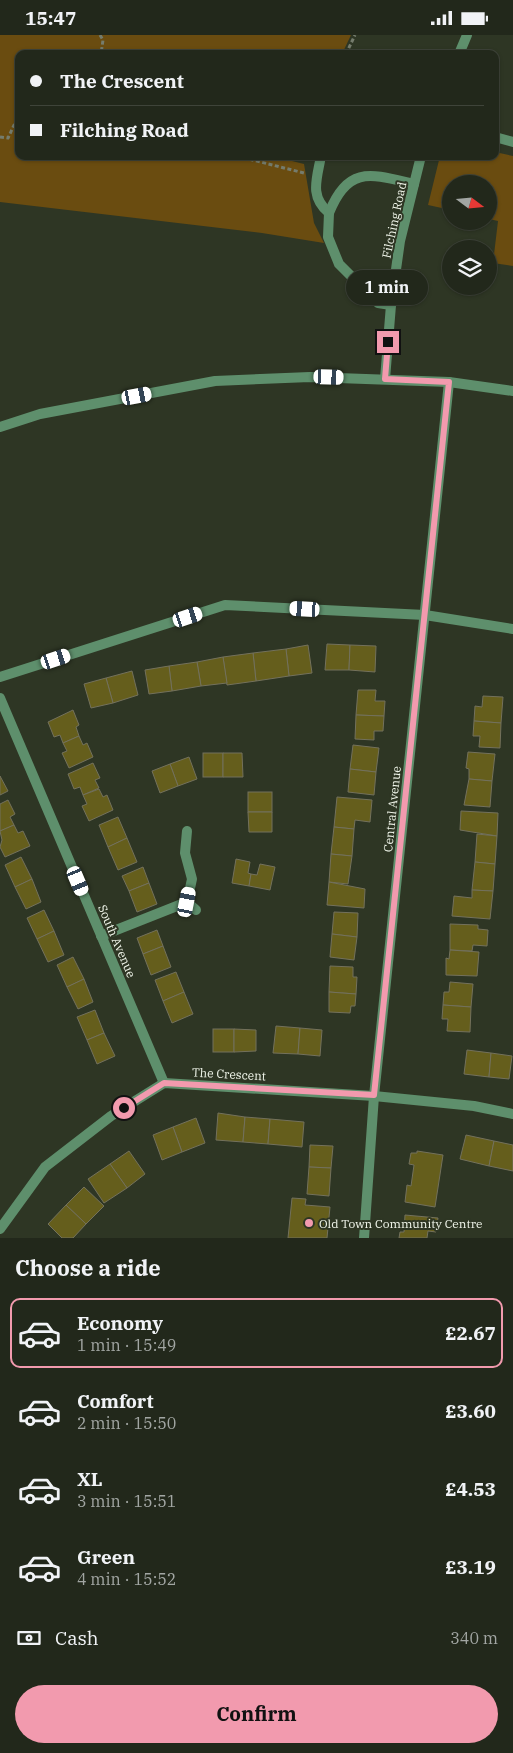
<!DOCTYPE html>
<meta charset="utf-8">
<style>
body{margin:0;font-family:"IBM Plex Serif",serif;background:#2a3024;color:#f1f3f6;height:100vh;display:flex;flex-direction:column;font-size:19px;white-space:nowrap}
*{box-sizing:border-box;margin:0}
p{font-size:16px;color:#a2a6a3}
.icon{flex:none;width:28px;height:28px;fill:none;stroke:currentColor;stroke-width:2;stroke-linecap:round;stroke-linejoin:round}
.map{position:relative;height:1203px;overflow:hidden}
.sheet{display:flex;flex-direction:column;background:#22281b;flex:1}
.sheet>*{flex:none}
.guide{position:absolute;left:15px;top:15px;width:484px;height:110px;border-radius:10px;box-shadow:0 1px 4px #0004,0 0 0 1px #3f443a;display:grid;align-content:center;height:110px;padding:0 15px;background:#22281b}
.needle{width:32px;rotate:106deg}
.controls{position:absolute;left:442px;top:140px;display:grid;gap:10px}
.controls a{display:grid;place-items:center;width:55px;height:55px;border-radius:50%;background:#22281b;box-shadow:0 1px 4px #0004,0 0 0 1px #3f443a;font-size:25px}
.end{position:absolute;width:22px;height:22px;margin:-11px;border:6px solid #f29aae;background:#111;box-shadow:0 0 0 2px #111}
.from{border-radius:50%}
.bubble{position:absolute;height:35px;border-radius:18px;background:#22281b;box-shadow:0 1px 4px #0004,0 0 0 1px #3f443a;font-size:16px;font-weight:800;line-height:35px;text-align:center}
.car{position:absolute;width:15px;height:30px;margin:-15px -8px;border-radius:6px;box-shadow:0 0 4px 1px #0007;background:linear-gradient(#fff 24%,#345 0 40%,#fff 0 76%,#345 0 86%,#fff 0)}
.guide b{display:flex;align-items:center;gap:18px;height:48px;font-size:19px}
.guide b+b{border-top:1px solid #3f443a}
.guide i{width:12px;height:12px;background:#f1f3f6}
ul{padding:0;list-style:none}
li{display:flex;align-items:center;gap:15px;height:70px;margin:0 10px 8px;padding:0 5px;border:2px solid transparent;border-radius:10px}
li div{flex:1}
li b{display:block;font-size:19px}
li em{font-style:normal;font-weight:800}
li.selected{border-color:#f29aae}
li>.icon{width:45px;height:45px;stroke-width:1.5}
h2{padding:0 15px;font-size:22px;line-height:60px}
.pay{display:flex;align-items:center;gap:12px;height:55px;padding:0 15px;font-size:19px}
.pay p{margin-inline-start:auto}
.action{display:flex;gap:10px;margin-top:auto;padding:10px 15px}
.action a{flex:1;height:58px;border-radius:30px;background:#f29aae;color:#111;font-size:20px;font-weight:800;line-height:58px;text-align:center}
.status{display:flex;justify-content:space-between;align-items:center;height:35px;padding:0 25px;background:#22281b;direction:ltr}
.status svg{height:14px;fill:currentColor}
.map>svg:first-child{display:block}
.green{fill:#6a4c10}
.building{fill:#655e1c;stroke:#73715c}
.lines{fill:none;stroke-linecap:round;stroke-linejoin:round}
.path{stroke:#757c6d;stroke-width:3;stroke-dasharray:4 2.5;stroke-linecap:butt}
.service{stroke:#5e8f6c;stroke-width:10}
.minor{stroke:#5e8f6c;stroke-width:10}
.route{stroke:#f29aae;stroke-width:6}
.poi-dot{fill:#f29aae;stroke:#2e3624;stroke-width:2}
.labels{text-anchor:middle;dominant-baseline:central;stroke-width:4;stroke-linejoin:round;paint-order:stroke}
.street-label{font-size:12px;fill:#f1f6eb;stroke:#2e3624}
.poi-label{font-size:12px;fill:#f1f6eb;stroke:#2e3624;text-anchor:start}
</style>
<div class="status"><b>15:47</b><svg viewBox="0 0 49 12"><path d="M0 12V9h3v3zM5 12V6h3v6zM10 12V3h3v9zM15 12V0h3v12zM26 1h20v11H26zM47 4h2v5h-2z"/></svg></div>
<div class="map">
<svg width="513" height="1203" viewBox="0 0 513 1203">
<rect width="100%" height="100%" fill="#2e3624"/>
<g class="green">
<path d="M0,0H351L342,19H19V121H272L304,129L314,188L324,208L262,198L0,167Z"/>
<path d="M495,117L513,121V231L493,228L498,186L489,184V149H451V175L428,170L440,121H495Z"/>
</g>
<g class="building">
<path d="M327,609L350,610L349,635H325Z"/>
<path d="M308,610L312,638L289,641L286,614Z"/>
<path d="M350,610L376,611L375,637L349,635Z"/>
<path d="M286,614L289,641L256,646L253,618Z"/>
<path d="M253,618L256,646L227,650L223,622Z"/>
<path d="M223,622L227,648L201,651L197,627Z"/>
<path d="M197,627L201,651L172,656L169,631Z"/>
<path d="M169,631L172,656L149,659L145,635Z"/>
<path d="M132,636L138,660L113,668L106,643Z"/>
<path d="M106,643L113,668L91,673L84,649Z"/>
<path d="M358,655H376L375,666H385L384,681L356,680Z"/>
<path d="M483,661L503,662L501,688L474,686L475,671L482,672Z"/>
<path d="M73,675L79,690L76,692L79,701L63,708L60,700L54,702L48,687Z"/>
<path d="M356,680L384,681L383,696H374V705L355,704Z"/>
<path d="M474,686L501,688L500,713L479,712L480,701H473Z"/>
<path d="M79,701L83,710L87,708L93,722L69,733L62,718L67,716L63,708Z"/>
<path d="M353,710L379,713L376,737L350,734Z"/>
<path d="M468,717L495,719L492,746L469,744V734L466,733Z"/>
<rect x="203" y="718" width="20" height="24"/>
<path d="M223,718H242L243,742H223Z"/>
<path d="M189,722L197,744L178,751L170,729Z"/>
<path d="M93,728L100,743L95,745L99,753L83,760L80,752L74,754L68,739Z"/>
<path d="M170,729L178,751L160,758L152,736Z"/>
<path d="M350,734L376,737L374,760L348,757Z"/>
<path d="M0,741L8,756L0,760Z"/>
<path d="M469,744L492,746L490,772L464,770Z"/>
<path d="M99,754L103,762L107,760L113,775L89,786L82,771L87,769L83,760Z"/>
<rect x="248" y="757" width="24" height="20"/>
<path d="M337,762L372,765L370,787L355,785L354,794L334,792Z"/>
<path d="M8,765L15,779L10,782L14,790L0,796V769Z"/>
<path d="M461,776L498,778L497,801L460,795Z"/>
<path d="M248,777H272V797H249Z"/>
<path d="M118,782L127,803L108,812L99,790Z"/>
<path d="M14,790L18,798L23,796L30,811L5,822L0,812L2,805L0,796Z"/>
<path d="M334,792L354,794L352,821L331,819Z"/>
<path d="M477,799L497,801L495,829L475,827Z"/>
<path d="M127,803L137,827L118,835L108,812Z"/>
<path d="M331,819L352,821L348,849L329,847Z"/>
<path d="M21,822L32,844L15,852L5,830Z"/>
<path d="M236,824L250,827L248,838L251,839L249,851L232,848Z"/>
<path d="M475,827L495,829L493,856L472,855Z"/>
<path d="M260,829L275,832L270,855L249,851L251,839L257,840Z"/>
<path d="M143,832L149,848L129,856L122,841Z"/>
<path d="M32,844L41,867L26,874L15,852Z"/>
<path d="M329,847L365,854L364,873L327,870Z"/>
<path d="M149,848L157,869L137,877L129,856Z"/>
<path d="M472,855L493,856L490,884L452,881L454,861L472,863Z"/>
<path d="M44,875L54,896L37,904L27,883Z"/>
<path d="M334,877L358,878L357,902L332,899Z"/>
<path d="M450,889L478,890V894L488,895L487,911L473,910L472,916L450,915Z"/>
<path d="M157,895L163,911L143,919L137,903Z"/>
<path d="M54,896L64,920L48,927L37,904Z"/>
<path d="M332,899L357,902L354,925L330,922Z"/>
<path d="M163,911L171,932L151,940L143,919Z"/>
<path d="M450,915L479,917L477,941L446,940V923L449,924Z"/>
<path d="M73,922L84,944L67,952L57,930Z"/>
<path d="M330,931L353,932V942H357L356,959L329,957Z"/>
<path d="M176,937L184,957L163,966L155,945Z"/>
<path d="M84,944L93,967L78,974L67,952Z"/>
<path d="M450,947L473,949L471,972L443,970L444,957H449Z"/>
<path d="M184,957L193,979L172,988L163,966Z"/>
<path d="M329,957L356,959L355,971H351L350,978L329,977Z"/>
<path d="M443,970L471,972L470,997L447,996L448,984H442Z"/>
<path d="M95,975L104,998L87,1005L77,982Z"/>
<path d="M276,991L300,993L298,1019L273,1018Z"/>
<path d="M300,993L322,995L320,1021L298,1019Z"/>
<rect x="213" y="994" width="21" height="23"/>
<path d="M234,994L256,995V1016L234,1017Z"/>
<path d="M104,998L115,1021L97,1029L87,1005Z"/>
<path d="M467,1015L491,1018L489,1042L464,1039Z"/>
<path d="M491,1018L512,1021L509,1044L489,1042Z"/>
<path d="M218,1078L245,1082L243,1107L216,1105Z"/>
<path d="M245,1082L270,1084L268,1109L243,1107Z"/>
<path d="M196,1083L205,1108L182,1117L173,1092Z"/>
<path d="M270,1084L304,1087L302,1112L268,1109Z"/>
<path d="M173,1092L182,1117L162,1125L153,1100Z"/>
<path d="M466,1100L494,1106L489,1131L460,1124Z"/>
<path d="M494,1106L513,1110V1136L489,1131Z"/>
<path d="M310,1110L333,1111L331,1133L309,1132Z"/>
<path d="M129,1116L145,1139L127,1153L110,1129Z"/>
<path d="M417,1116L443,1120L435,1172L405,1167L407,1150L411,1151L414,1130L409,1129L411,1118H417Z"/>
<path d="M110,1129L127,1153L104,1168L88,1144Z"/>
<path d="M309,1132L331,1133L329,1161L307,1159Z"/>
<path d="M84,1152L104,1171L86,1189L66,1170Z"/>
<path d="M292,1163L306,1164L305,1170L330,1172L327,1203H288Z"/>
<path d="M66,1170L86,1189L73,1203H62L48,1189Z"/>
<path d="M405,1180L438,1183L436,1197L428,1196L427,1203H399L400,1197H404Z"/>
</g>
<g class="lines">
<g class="path">
<path d="M100,0L103,5L101,19"/>
<path d="M346,19L355,0"/>
<path d="M0,102L8,103L15,88L19,89"/>
<path d="M237,121L304,138"/>
</g>
<g class="service">
<path d="M321,121C317,144 309,161 329,178L328,202L339,229L378,268L391,270"/>
<path d="M329,178C348,130 371,139 414,149"/>
</g>
<g class="minor">
<path d="M459,19L467,0"/>
<path d="M495,102L513,107"/>
<path d="M385,344L391,270L400,206L421,121"/>
<path d="M0,392L40,379L215,346L310,342L449,347L513,356"/>
<path d="M0,642L225,570L425,580L513,594"/>
<path d="M0,663L164,1048"/>
<path d="M187,867L192,844L185,818L187,796"/>
<path d="M187,867L196,875"/>
<path d="M101,901L187,867"/>
<path d="M0,1194L45,1132L111,1081L164,1048L374,1061L474,1071L513,1079"/>
<path d="M364,1203L374,1061L449,347"/>
</g>
</g>
<g class="lines">
<path class="route" d="M124,1073L164,1048L374,1060L449,347L385,344L388,307"/>
</g>
<circle class="poi-dot" cx="309" cy="1188" r="5"/>
<g class="labels">
<g class="street-label">
<text transform="translate(394 185) rotate(-78)">Filching Road</text>
<text transform="translate(392 774) rotate(-84)">Central Avenue</text>
<text transform="translate(117 906) rotate(67)">South Avenue</text>
<text transform="translate(229 1039) rotate(3)">The Crescent</text>
</g>
<g class="poi-label">
<text x="319" y="1188">Old Town Community Centre</text>
</g>
</g>
</svg>
<div class="controls">
<a><svg class="needle" viewBox="-14 -14 28 28"><path d="M0-13l5 13h-10z" fill="#e53935"/><path d="M0 13l5-13h-10z" fill="#a2a6a3"/></svg></a>
<a><svg class="icon" aria-label="layers" viewBox="0 0 24 24"><path d="M12 4l9 5-9 5-9-5zM3 14l9 5 9-5"/></svg></a>
</div>
<i class="end from" style="left:124px;top:1073px"></i>
<i class="end" style="left:388px;top:307px"></i>
<div class="bubble" style="left:346px;top:235px;width:82px">1 min</div>
<i class="car" style="left:329px;top:342px;rotate:92deg"></i>
<i class="car" style="left:137px;top:361px;rotate:79deg"></i>
<i class="car" style="left:305px;top:574px;rotate:273deg"></i>
<i class="car" style="left:188px;top:582px;rotate:72deg"></i>
<i class="car" style="left:56px;top:624px;rotate:72deg"></i>
<i class="car" style="left:78px;top:846px;rotate:157deg"></i>
<i class="car" style="left:187px;top:867px;rotate:11deg"></i>
<div class="guide">
<b><i class="from"></i>The Crescent</b>
<b><i></i>Filching Road</b>
</div>
</div>
<section class="sheet">
<h2>Choose a ride</h2>
<ul>
<li class="selected"><svg class="icon" aria-label="car" viewBox="0 0 24 24"><path d="M5 17H2v-5l4-1 3-4h7l3 4 3 1v5h-3M9 17h6M6 11h13"/><circle cx="7" cy="17" r="2"/><circle cx="17" cy="17" r="2"/></svg><div><b>Economy</b><p>1 min · 15:49</p></div><em>£2.67</em></li>
<li><svg class="icon" aria-label="car" viewBox="0 0 24 24"><path d="M5 17H2v-5l4-1 3-4h7l3 4 3 1v5h-3M9 17h6M6 11h13"/><circle cx="7" cy="17" r="2"/><circle cx="17" cy="17" r="2"/></svg><div><b>Comfort</b><p>2 min · 15:50</p></div><em>£3.60</em></li>
<li><svg class="icon" aria-label="car" viewBox="0 0 24 24"><path d="M5 17H2v-5l4-1 3-4h7l3 4 3 1v5h-3M9 17h6M6 11h13"/><circle cx="7" cy="17" r="2"/><circle cx="17" cy="17" r="2"/></svg><div><b>XL</b><p>3 min · 15:51</p></div><em>£4.53</em></li>
<li><svg class="icon" aria-label="car" viewBox="0 0 24 24"><path d="M5 17H2v-5l4-1 3-4h7l3 4 3 1v5h-3M9 17h6M6 11h13"/><circle cx="7" cy="17" r="2"/><circle cx="17" cy="17" r="2"/></svg><div><b>Green</b><p>4 min · 15:52</p></div><em>£3.19</em></li>
</ul>
<div class="pay"><svg class="icon" aria-label="cash" viewBox="0 0 24 24"><path d="M3 7h18v10H3z"/><circle cx="12" cy="12" r="2"/></svg>Cash<p>340 m</p></div>
<div class="action"><a>Confirm</a></div>
</section>
